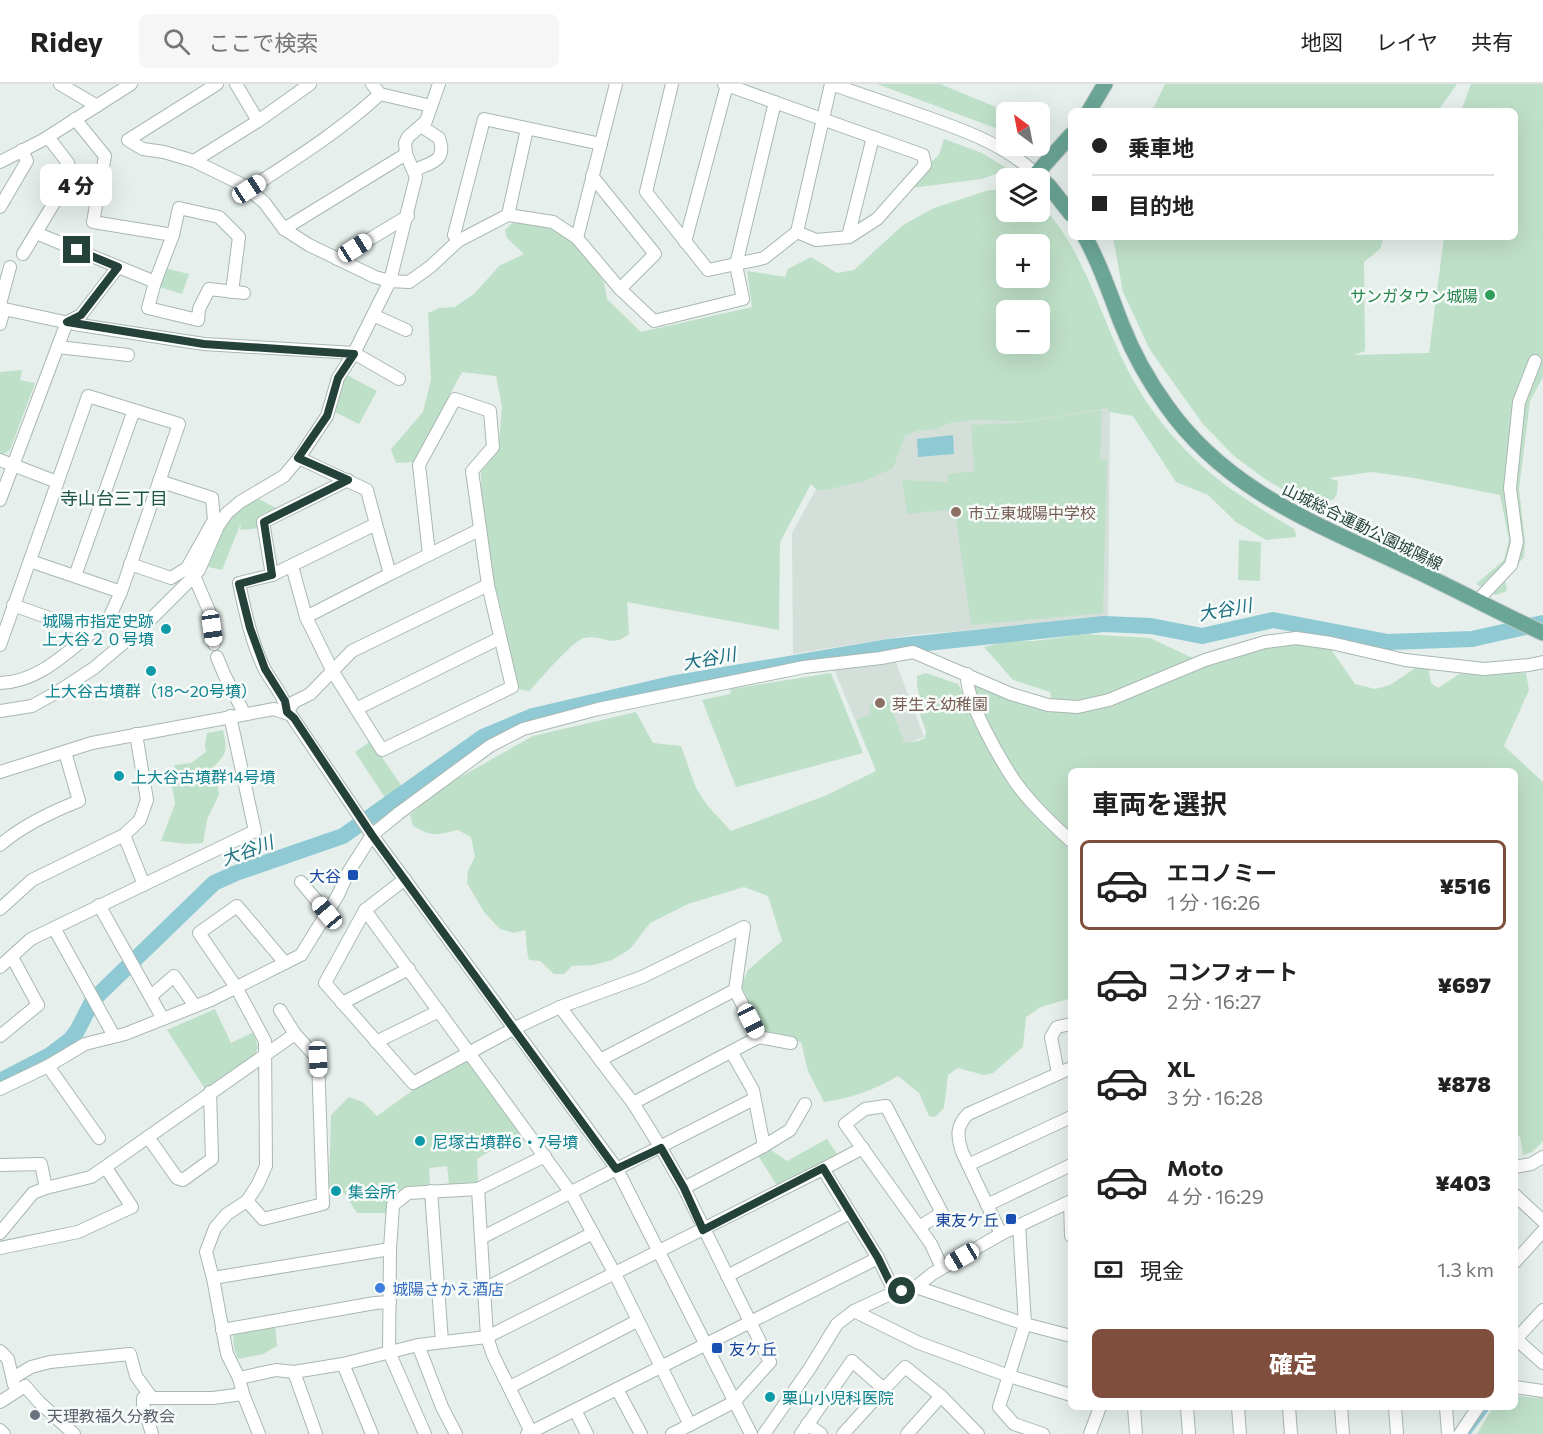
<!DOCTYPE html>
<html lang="ja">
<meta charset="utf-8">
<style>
body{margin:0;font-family:Commissioner,"Noto Sans JP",sans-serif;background:#f6f6f6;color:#222;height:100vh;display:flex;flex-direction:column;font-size:22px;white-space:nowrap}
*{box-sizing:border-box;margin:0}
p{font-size:20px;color:#767676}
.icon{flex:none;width:33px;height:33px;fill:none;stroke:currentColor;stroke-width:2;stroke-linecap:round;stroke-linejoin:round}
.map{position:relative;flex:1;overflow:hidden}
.panel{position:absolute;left:1068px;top:684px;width:450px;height:642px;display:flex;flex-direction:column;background:#fff;border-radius:9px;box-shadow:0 6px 24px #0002}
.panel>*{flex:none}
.top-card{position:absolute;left:1068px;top:24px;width:450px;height:132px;border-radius:9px;box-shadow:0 6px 24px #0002;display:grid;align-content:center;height:132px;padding:0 24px;background:#fff}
.needle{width:39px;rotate:328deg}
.fabs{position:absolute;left:996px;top:18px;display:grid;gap:12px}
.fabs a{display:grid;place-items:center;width:54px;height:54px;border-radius:9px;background:#fff;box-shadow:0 6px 24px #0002;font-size:30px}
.end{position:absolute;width:27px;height:27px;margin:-14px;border:8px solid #24423a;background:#fff;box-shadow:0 0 0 3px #fff}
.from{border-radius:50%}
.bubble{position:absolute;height:42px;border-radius:9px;background:#fff;box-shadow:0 6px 24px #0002;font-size:20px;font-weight:800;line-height:42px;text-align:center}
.car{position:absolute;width:18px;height:36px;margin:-18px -9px;border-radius:8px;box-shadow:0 0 4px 2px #0007;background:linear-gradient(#fff 24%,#345 0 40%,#fff 0 76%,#345 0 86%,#fff 0)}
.top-card b{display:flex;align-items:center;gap:21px;height:57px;font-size:22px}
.top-card b+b{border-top:2px solid #e0e0e0}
.top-card i{width:15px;height:15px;background:#222}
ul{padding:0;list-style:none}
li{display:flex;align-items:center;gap:18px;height:90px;margin:0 12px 9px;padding:0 12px;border:3px solid transparent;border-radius:9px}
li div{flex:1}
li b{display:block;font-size:22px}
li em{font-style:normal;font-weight:800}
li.current{border-color:#804e3d}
li>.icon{width:54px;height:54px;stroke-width:1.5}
h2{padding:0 24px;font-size:27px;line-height:72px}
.pay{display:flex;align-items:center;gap:15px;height:66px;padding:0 24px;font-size:22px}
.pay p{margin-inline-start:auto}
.cta{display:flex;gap:12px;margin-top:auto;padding:12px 24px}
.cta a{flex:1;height:69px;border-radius:9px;background:#804e3d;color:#fff;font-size:24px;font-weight:800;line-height:69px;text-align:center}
header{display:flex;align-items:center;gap:36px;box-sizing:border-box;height:84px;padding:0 30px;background:#fff;border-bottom:2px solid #e0e0e0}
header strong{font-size:28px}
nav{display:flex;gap:33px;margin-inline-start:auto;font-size:21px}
.search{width:420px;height:54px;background:#f6f6f6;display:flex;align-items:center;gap:15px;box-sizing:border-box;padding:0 21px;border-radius:9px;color:#767676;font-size:22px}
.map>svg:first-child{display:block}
.built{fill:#d4dfda}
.green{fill:#bfe0c8;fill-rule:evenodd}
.water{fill:#8ec9d4}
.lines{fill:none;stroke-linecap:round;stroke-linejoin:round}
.stream{stroke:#8ec9d4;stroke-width:3}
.river{stroke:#8ec9d4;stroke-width:16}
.minor-casing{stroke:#a8b8b2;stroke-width:14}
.major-casing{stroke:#c2cac8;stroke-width:17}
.minor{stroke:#fff;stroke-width:12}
.major{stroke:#6aa596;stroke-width:15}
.route{stroke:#24423a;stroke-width:8}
.leisure-dot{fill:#2e9e5b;stroke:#f7fbf9;stroke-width:2}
.education-dot{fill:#8d6e63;stroke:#f7fbf9;stroke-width:2}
.culture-dot{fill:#0f9aa8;stroke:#f7fbf9;stroke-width:2}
.transit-dot{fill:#1a4fb4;stroke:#f7fbf9;stroke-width:2}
.shop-dot{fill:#3f7fe0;stroke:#f7fbf9;stroke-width:2}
.worship-dot{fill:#6b7280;stroke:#f7fbf9;stroke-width:2}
.labels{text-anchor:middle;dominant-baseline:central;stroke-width:5;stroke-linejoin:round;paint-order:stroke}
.leisure-label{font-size:16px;fill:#27864d;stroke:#f7fbf9;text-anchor:end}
.education-label{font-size:16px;fill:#785e54;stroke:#f7fbf9;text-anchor:start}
.street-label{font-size:16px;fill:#24423a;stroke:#f7fbf9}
.culture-label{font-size:16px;fill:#0d838f;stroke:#f7fbf9;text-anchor:start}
.transit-label{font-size:16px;fill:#164399;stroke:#f7fbf9;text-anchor:end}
.shop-label{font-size:16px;fill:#366cbe;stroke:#f7fbf9;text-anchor:start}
.worship-label{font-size:16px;fill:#5b616d;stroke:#f7fbf9;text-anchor:start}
.neighbourhood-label{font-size:18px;fill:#1f5548;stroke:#f7fbf9}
.water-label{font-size:18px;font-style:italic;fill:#1c6f80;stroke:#f7fbf9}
</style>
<header>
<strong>Ridey</strong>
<div class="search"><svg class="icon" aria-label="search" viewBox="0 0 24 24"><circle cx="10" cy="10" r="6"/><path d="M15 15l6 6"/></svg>ここで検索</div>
<nav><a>地図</a><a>レイヤ</a><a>共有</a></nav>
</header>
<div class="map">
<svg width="1543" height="1350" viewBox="0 0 1543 1350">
<rect width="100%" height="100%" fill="#e6efeb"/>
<g class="built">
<path d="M1107,323L1110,328L1108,534L912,551L793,570L792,449L816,405L821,407L836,403L905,352L917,347L936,345L950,339L974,336L1021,338Z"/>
<path d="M895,576L924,653L893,664L870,666L866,663L834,585Z"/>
</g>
<g class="green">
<path d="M877,0H940L1008,28L1006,48Z"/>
<path d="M1165,0H1457L1438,27H1152Z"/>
<path d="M1471,0H1543V293L1530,317L1519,405L1525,457L1524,473L1505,495L1507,507L1496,511L1476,500L1504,476L1509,456L1500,411L1414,394L1372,388L1329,394L1338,397L1337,409L1334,415L1322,420L1312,421L1302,417L1265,395L1234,372L1203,340L1150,266L1123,208L1113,153H1384L1380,165L1364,178L1365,267L1354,271L1429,269L1444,153H1515V27H1461Z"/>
<path d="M944,55L982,69L1008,85L982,95L911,104L932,77L939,71Z"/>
<path d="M989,106H1006V128H1040V120C1090,171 1102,246 1139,306C1163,346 1200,385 1240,411C1257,423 1276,434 1294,445L1297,453L1266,456L1236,438L1208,411L1176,398L1133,332L1110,328L1107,324L1021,338L974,336L950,339L936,345L917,347L905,352L893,384L865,397L821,407L816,405L811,400L780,458L779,546L627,518L629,550C610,565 604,550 584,554C572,557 540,596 529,607L521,606L515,599L503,533L482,450L481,388L499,359L502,322L496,292L462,288L414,378L396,379L391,365L423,328L431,296L428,229L439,224L455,223L475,209L499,182L524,170L507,154L505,146L511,140L517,137L557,145L580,164L604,198L607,215L641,248L752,223L747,187L785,193L788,185L811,173L837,189L854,186L903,141L934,124ZM1006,160H1040V194H1006ZM1006,226H1040V260H1006Z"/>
<path d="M164,184L189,190L182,210L156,202Z"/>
<path d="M22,286L20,296L35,299L10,366L2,371L0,370V288Z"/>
<path d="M345,290L377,307L359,340L335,328L336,315Z"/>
<path d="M1102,326L1100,376H1107L1103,529L971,541L956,435L947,426L907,430L902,396L947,398L948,390L974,387L971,341L1018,339Z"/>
<path d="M253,412L278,425L260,444L240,446L241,439L222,486L208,483L228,435Z"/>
<path d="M1239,456L1261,458L1260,497L1238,496Z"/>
<path d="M1085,550L1150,554L1199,577L1289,558L1328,561L1355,600L1375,605L1390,601L1420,581L1428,583L1431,599L1438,604L1461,589H1526L1529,606L1504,662L1543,698V1057L1532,1068L1523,1071L1520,1052H1515V687H1071V749C1045,731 1004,676 989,647C981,632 976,615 970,599L1053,624L1050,608L1013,596L984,563L1006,557H1034Z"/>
<path d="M831,589L863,669L736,703L702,616L730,610L731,605Z"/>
<path d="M926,589L958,600L1013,703L1071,764V914L1041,923L1026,933L1023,963L993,989L984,991L958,984L948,991L944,1024L935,1033L929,1032L919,1009L898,992C874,1006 852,1014 824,1018L808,987L801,958L764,947L741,902L748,886L782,857L768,812L744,803L688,820L650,839L630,865L612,876L593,881L572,882L564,890H554L540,877L529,876C526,866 527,856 525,846L514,849L500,845L484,828L467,799L468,786L475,773L471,753L458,746C437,751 432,753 413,742L410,731L439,705L533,652L636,628L653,659L681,662L696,704L707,721L731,747L827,711L876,687L856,636L871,630L868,622L887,614L904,657L900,659L918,657L925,654L926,647L919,628L921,617L917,602V592Z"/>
<path d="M223,646C227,664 228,670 214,682L219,710L207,736L203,759L188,760L161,757L175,720L170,690L175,681L191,679L206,668L205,660L207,649Z"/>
<path d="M371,657L403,704L386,715L355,668Z"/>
<path d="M215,925L231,959L254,948L258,964L255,970L205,1005L167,946Z"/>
<path d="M468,975L520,1049L477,1075L478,1098L449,1100L447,1082L429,1084L430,1102L418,1103L389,1129H357L340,1103L329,1104V1102L331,1031L349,1013L363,1018L377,1032L413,1006Z"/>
<path d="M827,1055L839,1073L778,1103L757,1070L768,1064L787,1077Z"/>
<path d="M275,1240L277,1262L263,1270L238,1275L234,1264L233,1247Z"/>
<path d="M1515,1312L1543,1314V1350H1477L1493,1323H1515Z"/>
</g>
<path class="water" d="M953,351L954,370L918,373L917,355Z"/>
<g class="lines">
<path class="stream" d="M1469,1350L1489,1323"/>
<path class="river" d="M0,997L50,971L70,956L77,947L93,916L214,799L236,789L343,752L483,653L533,632L671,600L889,563L1104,540L1151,542L1202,552L1273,536L1388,558L1472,555L1543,539"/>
<defs>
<g id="minor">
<path d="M60,0L97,22"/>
<path d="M217,0L128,56L143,65L164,68L194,77L241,100L264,118L284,145L309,161L375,193L390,197L409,198L430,183L458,157L508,131L553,138L577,154L620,205L654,237L743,215L736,181L775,18"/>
<path d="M236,0L258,37"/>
<path d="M372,0L380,10L431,22"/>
<path d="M672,0L646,108L708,186L764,174L797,148L831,0"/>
<path d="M724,0L923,71L925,81L877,135L849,153L816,156L797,148"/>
<path d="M831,0C860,10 889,20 918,30C960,45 1003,59 1036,90"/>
<path d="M194,77L258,37L310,0"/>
<path d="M0,78L43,56L131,0"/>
<path d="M414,87C429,78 448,79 439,54L421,42"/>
<path d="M592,92L655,170L620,205"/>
<path d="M249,105C295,75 340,47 380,10"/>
<path d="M0,123L27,77L22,66"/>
<path d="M508,131L527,45"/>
<path d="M284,145L406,70"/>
<path d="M36,149L155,198L173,151L93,138L105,72L75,35"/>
<path d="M173,151L179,124L219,133L239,153L232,208"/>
<path d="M848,153L873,53"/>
<path d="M577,154L616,0"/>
<path d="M458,157L454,151L484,35L601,60"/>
<path d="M685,158L727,1"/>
<path d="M23,170L71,91L68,79L48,53"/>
<path d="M337,175L408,132"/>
<path d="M155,198L148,224L198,236L199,225L209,205L244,209"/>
<path d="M0,220L10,183"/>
<path d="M0,224L74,240L204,260L354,269L399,295"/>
<path d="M373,231L406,246"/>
<path d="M0,240L4,225"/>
<path d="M58,263L128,271"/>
<path d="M299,374L367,406L376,440"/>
<path d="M0,376L57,398"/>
<path d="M0,416L67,238L81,231L118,183"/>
<path d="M30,477L121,508"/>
<path d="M130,480L171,494L187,484L214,436L212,414L159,397"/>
<path d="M292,482L306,533L333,588L382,666L512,603L488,501L472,387L493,363L490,327L455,315L419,381L429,470"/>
<path d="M272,491L263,438L348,396"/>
<path d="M75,492L134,326"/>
<path d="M194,492L210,529L214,560"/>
<path d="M1477,517L1511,481L1517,458L1510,404L1519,318L1535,277"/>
<path d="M306,533L390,490"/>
<path d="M0,561L88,312L179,340L121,508L110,532L91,549L13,521"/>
<path d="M217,573L224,590L244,629"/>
<path d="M967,590C965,616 1001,677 1016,699C1031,720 1052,740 1071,757"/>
<path d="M0,599C37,598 64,571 91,549"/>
<path d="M356,625L500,554"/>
<path d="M0,627L32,622L59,607L94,584L147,539L191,495L199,486L218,442L227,429L240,418L284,392L299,374L327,332L338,294L354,269L390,197L416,93L406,70L405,59L408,53L426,37L439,0"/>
<path d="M287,628C284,611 273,600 265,586C252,560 245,528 239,499L272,491L376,440L390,490L479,446"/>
<path d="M287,628L294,618L310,610L352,567L488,501"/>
<path d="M0,688L92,659L274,625L291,631L372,751L617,1085L751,1350"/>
<path d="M124,751L144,801"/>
<path d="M0,761C23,741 51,728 79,717L65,668"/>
<path d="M405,795L365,826L325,899L413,999L515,944L560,923L642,893L744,843L735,906L759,953L633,1019"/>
<path d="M301,798L327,829"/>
<path d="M99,821L163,935"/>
<path d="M0,825L32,796L124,751L140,736L147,716L136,650"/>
<path d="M365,826L571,1109L615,1190L690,1341"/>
<path d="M54,844L114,952"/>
<path d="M0,883L31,855L255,747L230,632"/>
<path d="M151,912L174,892L195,922"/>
<path d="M342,919L409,885"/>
<path d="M560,923L633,1019L661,1064L684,1104L770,1278L734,1318L672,1350"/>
<path d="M280,926L295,950"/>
<path d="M0,952L38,921L12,873"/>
<path d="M759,953L791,959"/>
<path d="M376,958L439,927"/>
<path d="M600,976L735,906"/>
<path d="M48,982L99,1054"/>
<path d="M1058,989L1051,953L1057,943L1071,940"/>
<path d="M0,1005L48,982L85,960L125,950L211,916L301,871L338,811L349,787L372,751L399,729L490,662L523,645L598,625L804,583L881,574L913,568L1011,610L1048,621L1078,623L1109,616L1205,576L1265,558L1296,554L1331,559L1405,576L1484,585L1529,581L1543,578"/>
<path d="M148,1053L177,1094L183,1096L212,1075L210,1008"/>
<path d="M764,1062L790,1046L805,1020"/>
<path d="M0,1081L41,1080L46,1104"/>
<path d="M968,1081L1071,1033"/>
<path d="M1515,1083L1531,1080L1543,1073"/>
<path d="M823,1085L863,1064"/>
<path d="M684,1104L764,1062L753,1006L732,969"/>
<path d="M478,1105L487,1253L493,1271L532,1350"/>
<path d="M431,1107L442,1258"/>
<path d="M1515,1111L1543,1137"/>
<path d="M1070,1118L1071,1152"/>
<path d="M987,1121L1071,1081"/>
<path d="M1019,1141L1025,1240L999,1323L1014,1340L1043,1350"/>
<path d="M919,1143L942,1129L886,1022L865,1025L845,1040L919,1143L931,1160L942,1184"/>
<path d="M0,1149L33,1109L46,1104L91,1093L295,950L318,975L323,1120L263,1135L247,1117"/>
<path d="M1001,1150L962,1068C957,1052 956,1042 968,1030L1071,984"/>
<path d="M481,1154L754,1015"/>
<path d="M0,1164L78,1148L132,1123L106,1084"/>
<path d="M1515,1178L1543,1147"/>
<path d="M727,1192L850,1129"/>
<path d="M213,1194L390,1165"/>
<path d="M916,1203L1025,1240L1071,1252"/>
<path d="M484,1205L593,1149"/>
<path d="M854,1227L919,1259L1009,1292L1071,1311"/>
<path d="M222,1246L375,1219L390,1218"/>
<path d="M1516,1255L1543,1279"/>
<path d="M1515,1256L1543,1226"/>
<path d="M418,1261L442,1323L456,1350"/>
<path d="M0,1267L8,1275L14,1301"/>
<path d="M343,1280L372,1350"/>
<path d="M294,1288L316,1350"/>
<path d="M13,1294L31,1283L50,1278L130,1270L136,1292L152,1314"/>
<path d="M239,1294L276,1286L294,1288L343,1280L418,1261L487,1253L823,1085L878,1174L895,1209"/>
<path d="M510,1303L637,1237"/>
<path d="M1515,1303L1543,1307"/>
<path d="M617,1305L641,1350"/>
<path d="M0,1318L25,1302L39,1318L74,1350"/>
<path d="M1134,1323L1136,1350"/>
<path d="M1187,1323L1189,1350"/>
<path d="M1238,1323L1240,1350"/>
<path d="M1289,1323L1291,1350"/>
<path d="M1341,1323L1343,1350"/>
<path d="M1395,1323L1397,1350"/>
<path d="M1446,1323L1448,1350"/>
<path d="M575,1326L587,1350"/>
<path d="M807,1340L821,1350"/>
<path d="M0,1346L4,1350"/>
<path d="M152,1350L143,1320V1314H213L243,1310"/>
<path d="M259,1350L243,1310L239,1294L227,1270L213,1194L206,1168L215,1144L227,1130L247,1117L258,1100L266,1082L265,957L236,903L199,849L237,822L285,879"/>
<path d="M425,1350L389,1268L390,1165L393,1121L408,1109L478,1105L545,1072"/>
<path d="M527,1350L878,1174"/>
<path d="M764,1350L810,1284L837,1240L854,1227L886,1212L916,1203L932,1190L1001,1150L1071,1117"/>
<path d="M801,1350L852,1277L884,1305L905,1283L941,1312L978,1350"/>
<path d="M843,1350L884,1305"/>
<path d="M907,1350L941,1312"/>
<path d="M1090,1350L1100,1323"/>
<path d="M1460,1350L1478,1323"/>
</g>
<g id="major">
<path d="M1089,27L1105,0"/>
<path d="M1071,51L1036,90L1049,102L1071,130"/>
<path d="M1085,153C1101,181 1110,211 1122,241C1133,269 1148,296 1166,321C1226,407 1317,440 1408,483C1453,504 1498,528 1543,549"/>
</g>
</defs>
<use href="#minor" class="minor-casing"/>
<use href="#major" class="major-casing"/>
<use href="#minor" class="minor"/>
<use href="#major" class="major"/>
</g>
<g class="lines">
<path class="route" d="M77,166L118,183L81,231L67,238L204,260L354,270L338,294L327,332L298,374L348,396L264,438L272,491L239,500L250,544L265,585L285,617L287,628L294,634L372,751L616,1085L661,1064L684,1104L703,1146L823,1084L878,1174L895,1209L902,1207"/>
</g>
<circle class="leisure-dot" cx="1490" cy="211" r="6"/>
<g class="education-dot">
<circle cx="956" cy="428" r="6"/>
<circle cx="880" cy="619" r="6"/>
</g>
<g class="culture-dot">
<circle cx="166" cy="545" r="6"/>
<circle cx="151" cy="587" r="6"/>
<circle cx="119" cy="692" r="6"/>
<circle cx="420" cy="1057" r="6"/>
<circle cx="336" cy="1107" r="6"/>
<circle cx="770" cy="1313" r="6"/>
</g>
<g class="transit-dot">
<rect x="347" y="785" width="12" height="12" rx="3"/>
<rect x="1005" y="1129" width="12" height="12" rx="3"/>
<rect x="711" y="1258" width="12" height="12" rx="3"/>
</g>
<circle class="shop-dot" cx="380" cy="1204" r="6"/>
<circle class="worship-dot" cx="35" cy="1331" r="6"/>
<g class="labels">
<g class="leisure-label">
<text x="1478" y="211">サンガタウン城陽</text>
</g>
<g class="education-label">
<text x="968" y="428">市立東城陽中学校</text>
<text x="892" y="619">芽生え幼稚園</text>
</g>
<g class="street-label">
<text transform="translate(1363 442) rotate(26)">山城総合運動公園城陽線</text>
</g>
<g class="culture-label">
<text x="154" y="536" text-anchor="end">城陽市指定史跡<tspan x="154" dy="18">上大谷２０号墳</tspan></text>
<text x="151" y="606" text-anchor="middle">上大谷古墳群（18～20号墳）</text>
<text x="131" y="692">上大谷古墳群14号墳</text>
<text x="432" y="1057">尼塚古墳群6・7号墳</text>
<text x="348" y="1107">集会所</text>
<text x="782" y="1313">栗山小児科医院</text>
</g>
<g class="transit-label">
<text x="341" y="791">大谷</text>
<text x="999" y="1135">東友ケ丘</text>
<text x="729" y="1264" text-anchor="start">友ケ丘</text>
</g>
<g class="shop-label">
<text x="392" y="1204">城陽さかえ酒店</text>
</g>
<g class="worship-label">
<text x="47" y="1331">天理教福久分教会</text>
</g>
<g class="neighbourhood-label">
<text x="114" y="414">寺山台三丁目</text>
</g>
<g class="water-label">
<text transform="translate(1225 525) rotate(-10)">大谷川</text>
<text transform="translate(709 574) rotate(-10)">大谷川</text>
<text transform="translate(247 766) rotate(-20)">大谷川</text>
</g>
</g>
</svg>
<div class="fabs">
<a><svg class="needle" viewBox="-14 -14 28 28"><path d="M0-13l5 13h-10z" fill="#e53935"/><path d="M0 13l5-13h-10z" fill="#767676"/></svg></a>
<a><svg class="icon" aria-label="layers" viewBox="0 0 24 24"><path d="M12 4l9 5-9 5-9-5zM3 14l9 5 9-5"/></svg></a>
<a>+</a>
<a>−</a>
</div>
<i class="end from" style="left:902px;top:1207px"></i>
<i class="end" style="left:77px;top:166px"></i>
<div class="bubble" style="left:40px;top:80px;width:72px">4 分</div>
<i class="car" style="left:249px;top:105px;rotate:57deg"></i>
<i class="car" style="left:355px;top:164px;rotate:58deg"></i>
<i class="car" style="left:212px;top:544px;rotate:172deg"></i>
<i class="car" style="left:327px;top:829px;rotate:320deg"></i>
<i class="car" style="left:751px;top:937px;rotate:153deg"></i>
<i class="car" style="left:318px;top:975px;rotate:177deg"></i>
<i class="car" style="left:962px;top:1173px;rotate:240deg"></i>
<div class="top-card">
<b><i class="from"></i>乗車地</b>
<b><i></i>目的地</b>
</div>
<section class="panel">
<h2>車両を選択</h2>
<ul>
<li class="current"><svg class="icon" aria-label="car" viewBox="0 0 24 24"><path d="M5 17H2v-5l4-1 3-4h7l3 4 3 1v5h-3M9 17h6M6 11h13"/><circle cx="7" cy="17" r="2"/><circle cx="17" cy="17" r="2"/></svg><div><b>エコノミー</b><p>1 分 · 16:26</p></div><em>¥516</em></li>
<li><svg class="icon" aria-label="car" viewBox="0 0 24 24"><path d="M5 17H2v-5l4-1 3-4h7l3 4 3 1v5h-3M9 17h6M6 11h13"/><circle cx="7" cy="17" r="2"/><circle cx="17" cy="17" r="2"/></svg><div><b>コンフォート</b><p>2 分 · 16:27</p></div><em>¥697</em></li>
<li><svg class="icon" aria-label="car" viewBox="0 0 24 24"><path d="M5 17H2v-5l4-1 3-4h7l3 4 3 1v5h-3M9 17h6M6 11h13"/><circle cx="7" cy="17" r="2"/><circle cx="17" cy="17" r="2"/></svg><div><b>XL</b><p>3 分 · 16:28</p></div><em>¥878</em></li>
<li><svg class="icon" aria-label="car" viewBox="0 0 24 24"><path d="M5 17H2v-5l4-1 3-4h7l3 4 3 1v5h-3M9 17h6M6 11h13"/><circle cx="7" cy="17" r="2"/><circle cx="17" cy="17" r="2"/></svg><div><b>Moto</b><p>4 分 · 16:29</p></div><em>¥403</em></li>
</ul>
<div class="pay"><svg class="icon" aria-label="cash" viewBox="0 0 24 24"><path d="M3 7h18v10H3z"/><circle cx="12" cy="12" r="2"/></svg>現金<p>1.3 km</p></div>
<div class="cta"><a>確定</a></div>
</section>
</div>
